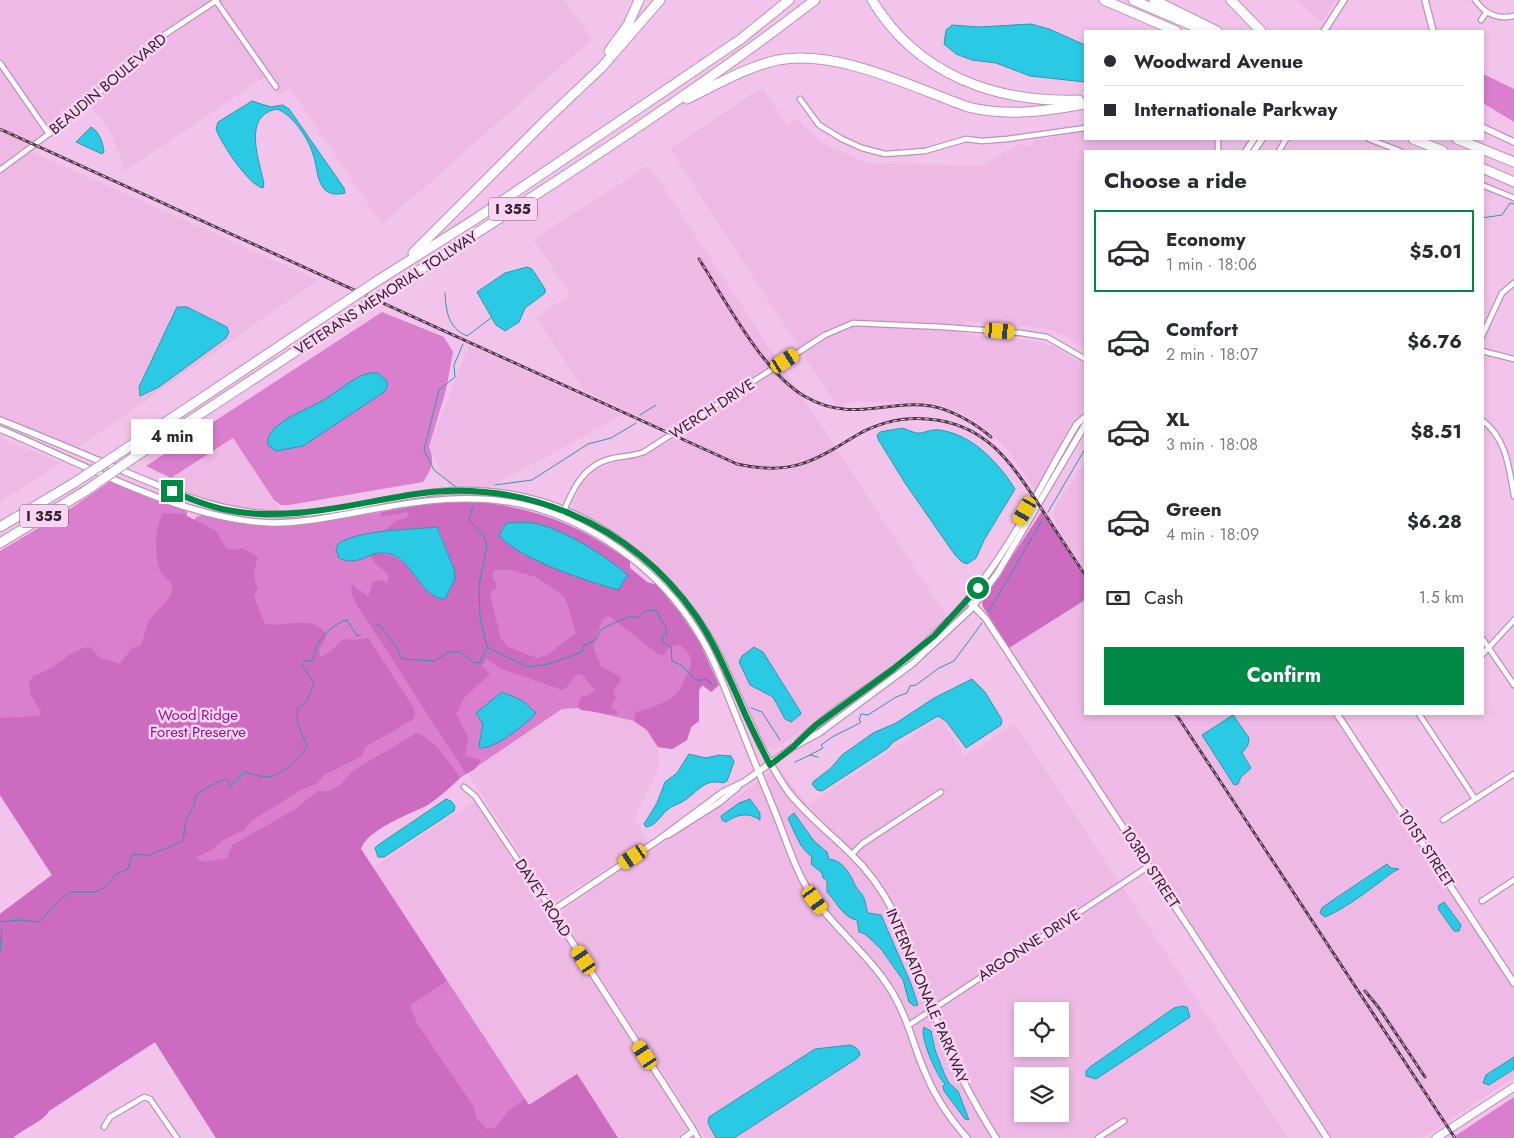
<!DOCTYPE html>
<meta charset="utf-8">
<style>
body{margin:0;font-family:Jost,sans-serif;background:#f7f7f7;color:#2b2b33;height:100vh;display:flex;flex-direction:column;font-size:19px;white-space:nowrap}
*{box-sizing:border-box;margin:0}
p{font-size:16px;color:#7c7c81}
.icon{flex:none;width:28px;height:28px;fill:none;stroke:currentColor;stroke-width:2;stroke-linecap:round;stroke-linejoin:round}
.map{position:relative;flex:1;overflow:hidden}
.sheet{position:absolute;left:1084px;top:150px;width:400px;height:565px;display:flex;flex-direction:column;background:#fff;border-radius:0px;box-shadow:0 2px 8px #0003}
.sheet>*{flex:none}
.banner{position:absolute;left:1084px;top:30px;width:400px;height:110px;border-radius:0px;box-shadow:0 2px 8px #0003;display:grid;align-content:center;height:110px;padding:0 20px;background:#fff}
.fabs{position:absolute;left:1014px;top:1002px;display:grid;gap:10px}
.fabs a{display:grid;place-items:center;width:55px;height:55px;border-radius:0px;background:#fff;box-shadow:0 2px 8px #0003;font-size:25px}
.end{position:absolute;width:22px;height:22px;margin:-11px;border:6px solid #008845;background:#fff;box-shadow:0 0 0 2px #fff}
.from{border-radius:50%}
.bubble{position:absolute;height:35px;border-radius:0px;background:#fff;box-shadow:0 2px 8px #0003;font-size:16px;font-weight:700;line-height:35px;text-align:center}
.car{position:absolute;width:15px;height:30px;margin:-15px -8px;border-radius:6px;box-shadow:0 0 4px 1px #0007;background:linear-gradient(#f5c518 24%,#345 0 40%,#f5c518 0 76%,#345 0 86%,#f5c518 0)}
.banner b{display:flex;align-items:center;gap:18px;height:48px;font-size:19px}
.banner b+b{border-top:1px solid #e1e1e2}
.banner i{width:12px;height:12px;background:#2b2b33}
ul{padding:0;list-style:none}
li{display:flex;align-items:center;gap:15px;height:82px;margin:0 10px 8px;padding:0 10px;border:2px solid transparent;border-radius:0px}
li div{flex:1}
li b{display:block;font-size:19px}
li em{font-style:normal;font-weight:700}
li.current{border-color:#008845}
li>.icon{width:45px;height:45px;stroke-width:1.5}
h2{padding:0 20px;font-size:22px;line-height:60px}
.pay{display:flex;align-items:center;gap:12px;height:55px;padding:0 20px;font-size:19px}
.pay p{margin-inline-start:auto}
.primary-button{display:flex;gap:10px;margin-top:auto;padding:10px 20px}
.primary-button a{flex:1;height:58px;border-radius:0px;background:#008845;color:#fff;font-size:20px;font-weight:700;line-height:58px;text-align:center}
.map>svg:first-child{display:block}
.built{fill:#efb9e6;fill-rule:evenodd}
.green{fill:#da7fce}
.forest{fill:#cc6bbf;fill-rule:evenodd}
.water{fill:#2acae5;stroke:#2d97af}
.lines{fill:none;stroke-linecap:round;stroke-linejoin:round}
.stream{stroke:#2d97af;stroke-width:1}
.minor-casing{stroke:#be91b7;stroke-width:7}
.tertiary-casing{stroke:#be91b7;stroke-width:8}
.primary-casing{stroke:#be91b7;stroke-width:9}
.motorway-casing{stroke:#be91b7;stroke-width:11}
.minor{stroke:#fff;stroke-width:4.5}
.tertiary{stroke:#fff;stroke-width:5.5}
.primary{stroke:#fff;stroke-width:7}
.motorway{stroke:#fff;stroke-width:9}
.rail-casing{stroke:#513b4d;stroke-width:3}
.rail{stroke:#fbd4f4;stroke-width:1;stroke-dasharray:4;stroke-linecap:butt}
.motorway-bridge-casing{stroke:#be91b7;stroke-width:11;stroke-linecap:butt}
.motorway-bridge{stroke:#fff;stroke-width:9}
.route{stroke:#008845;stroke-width:6}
.labels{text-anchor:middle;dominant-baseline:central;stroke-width:5;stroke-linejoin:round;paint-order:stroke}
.shield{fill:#fbd4f4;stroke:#6f576b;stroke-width:1}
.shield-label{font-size:14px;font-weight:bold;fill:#332130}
.street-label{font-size:15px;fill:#332130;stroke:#fbd4f4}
.park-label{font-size:15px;fill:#8e1784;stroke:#fbd4f4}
</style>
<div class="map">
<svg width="1514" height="1138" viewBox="0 0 1514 1138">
<rect width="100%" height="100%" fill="#f3c4eb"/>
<g class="built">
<path d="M0,0H564L592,39L382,225L290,88L278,95L265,77L125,171L110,130L89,105L32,152L318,280L78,448L0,415Z"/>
<path d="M1296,0H1336L1322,22Z"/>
<path d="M762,88L788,126L797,119L822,143L868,163L981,166L1021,143L1030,147L1034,140L1085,132V139H1214V151H1085V349L1063,335L1044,328L965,321V334L1038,341L1055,347L1085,365V407L1035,490L1008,450L985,427L961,413L939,405L918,403L852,401L843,406L836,405L670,149Z"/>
<path d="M649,165L948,618L906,656L774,750L765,747L714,640L686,598L660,569L634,547L575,511L572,505L581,484L594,471L614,463L646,455L677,435L584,390L536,317L570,295L534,239Z"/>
<path d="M469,345L622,415L485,490L450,487L429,447Z"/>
<path d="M0,438L61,463L0,502Z"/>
<path d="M233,438L274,500L280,511L232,508L194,497L166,486L171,478Z"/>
<path d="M1085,461V570L1058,529L1053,514L1054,509Z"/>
<path d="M1085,600V714H1174L1444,1124L1441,1127L1422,1138H1333L1009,648Z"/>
<path d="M578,708L617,715L634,721L647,730L658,747L659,768L634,818L648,842L555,901L546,895L467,772L562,709Z"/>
<path d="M1179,714H1333L1514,989V1078L1447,1121ZM1387,864L1391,868L1397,869L1338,910L1322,908Z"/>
<path d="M940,718L965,756L1015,724L1288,1138H705L559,914L599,885L739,795L778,767L808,805ZM1022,1011H1060V1049H1022ZM1022,1076H1060V1114H1022Z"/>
<path d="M475,801L685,1122L686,1130L677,1138H618L577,1074L529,1106L372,868Z"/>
</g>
<g class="green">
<path d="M1483,74L1514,89V122L1483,103Z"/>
<path d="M382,312L444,337L453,352L446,390L429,447C435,461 432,469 423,482L289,505H281L274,500L233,438L171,478L146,466Z"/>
<path d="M109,482H113L182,508L187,512V517L183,514L192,524L196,517L202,515C263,533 320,522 381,512V517L428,508L624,563L647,582L714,692L703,685L699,690V721L691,727L687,740L672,749L658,747L647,730L634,721L578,708L562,709L460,778L357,843L529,1105L577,1074L618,1138H216L155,1042L48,1111L13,1138H0V914L52,875L0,795V551L67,511Z"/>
<path d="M1514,1097V1138H1452Z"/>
</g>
<g class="forest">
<path d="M475,501C541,510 575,523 630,561V568L647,582L657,585L680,613L699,641L719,685L711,692L702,685L699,690V721L691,727L687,740L672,749L658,747L647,730L634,721L636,712C651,708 668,703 679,691C682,687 683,681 686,676C695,662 692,653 678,644L667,649L664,655L658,654L609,616L602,619L593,647L601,666L621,677L620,682L613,690L616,697L611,708L618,711L617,715L581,710L578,707L581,697L589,695L595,690C587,684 587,677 579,673C572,678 570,685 563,690L501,669L487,659L482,666L490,674L465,697L456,714L468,737L465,756L481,760L475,769L466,774L354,600L351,592L352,584L368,597L373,582L381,580L387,583L389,576C383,568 373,564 370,554C408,551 412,578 440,599L454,569L440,531L437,527L401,529L383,532L397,520L406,518L410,512L381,517V512L439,502ZM494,570H512L536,577L560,593L566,600L576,633L547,655L537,658L508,647L501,639L491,598V592L497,587L492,576Z"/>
<path d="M1042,511L1085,578V600L1009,648L983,607L982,602Z"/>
<path d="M163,513L183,514L215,530L227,549L235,550L243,548L258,558C254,567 252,579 258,588L254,596L265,624C286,628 315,613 327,636L319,650L320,657L328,653L344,639L354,640L368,638L413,707L415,715L412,720L365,747L362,756L324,775L317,783L299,791L250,822L244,830L225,839L211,850L196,858L204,862L227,858L232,845L294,810L318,791H329L341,784L354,770L417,733C433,738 451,763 460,778C453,785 433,803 424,807C407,815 367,830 361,849L447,981L410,1005L417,1023L474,1107L476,1118L487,1129L495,1128L508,1111L525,1099L529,1105L577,1074L618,1138H216L155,1042L49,1111C45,1120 22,1130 12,1138H0V914L52,875L0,795V718L39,716L41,712L31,695L29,682L34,675C57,670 68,649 90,647L100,658L120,664L132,648L141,645L149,620L168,600L173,589C171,580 164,578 160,570C154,556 155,527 163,513Z"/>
</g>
<g class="water">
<path d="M1031,24L1049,29L1085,45V82L1030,76L996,63L972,60L956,54L944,44L946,30L952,25L979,27Z"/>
<path d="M252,101L271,107L283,105L289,109L344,188L345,193C316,200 319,172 313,154C308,138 293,115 277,109C241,115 260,162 264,184L263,188C249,186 221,143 216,129L218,122Z"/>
<path d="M91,127C99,131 103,143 104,152L102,154L76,142Z"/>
<path d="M527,267L532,269L545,289V293L525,308L519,322L505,331L496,325L477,292L505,273Z"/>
<path d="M177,307H187L227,327L229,332L226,338L159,387L140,396L139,387Z"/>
<path d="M369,373H378L387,381V388L384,392L303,446L276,451L268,445C267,440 269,435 272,431C284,417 306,410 322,401C338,392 351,378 369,373Z"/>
<path d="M902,428C907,429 915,434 920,433C927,432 932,429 939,430C972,434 998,462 1015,489L984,540L976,558L967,564L962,562L955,555L905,483L878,439L877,435L880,432Z"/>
<path d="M506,523C515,523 525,522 533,523C564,529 604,555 628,575L618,590C584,580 524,561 499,536Z"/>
<path d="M437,527L454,569L455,579L445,599C421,599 413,560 390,554C369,548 362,568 339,558L336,549L338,544C360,529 410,530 437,527Z"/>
<path d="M754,647L763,652L800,711L801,714L791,722L785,719L773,697L750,685L739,662L742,656Z"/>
<path d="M972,679L985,692L1002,720L1001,725L966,748L946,721L938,716L893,742L888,748L822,791L817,790L812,784L814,781L831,768L842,755L873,733L896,723L934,698Z"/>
<path d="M502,692L523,701L536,713C528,723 493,750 480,748L479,745L483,724L476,713Z"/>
<path d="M1233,715L1249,738L1248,745L1242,753L1251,768L1241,777L1238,784L1234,785L1202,735Z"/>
<path d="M689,754L706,758L719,755L731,756L734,762L727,781L723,783C705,778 698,791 685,800C680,804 673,805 667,810C660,816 656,826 646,827L644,824L657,803L665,782L677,773Z"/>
<path d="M446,799L451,801L455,806L454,811L384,857H378L375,848L378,845Z"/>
<path d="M750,799L760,813V820C748,812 738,814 726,822L722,820L721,816L739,803Z"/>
<path d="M794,813L814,841L827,852L829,859C843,860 850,874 855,885C857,890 862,893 864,898C866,902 866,909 868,913L881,915L911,984L918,1005L914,1006L909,1002L903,980L881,949L865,934L859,932L857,920C843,918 837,902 827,892V881L823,878L822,873L811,864L812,857C809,854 806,852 803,848C801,847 789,821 788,818Z"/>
<path d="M1387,864L1391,868L1399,869C1391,872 1387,877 1380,882C1365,893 1344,909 1325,917L1320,913L1322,908L1330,902Z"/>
<path d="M1444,902L1461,925L1459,931H1454L1439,910L1438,906Z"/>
<path d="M1182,1006L1187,1007L1190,1017L1096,1079L1086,1076V1071L1090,1067L1174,1008Z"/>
<path d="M924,1027L931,1031L935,1050L944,1073L949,1083L958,1091L969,1120L965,1119L944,1091L943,1086L945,1084C937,1077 919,1036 924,1027Z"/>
<path d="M850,1045C856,1047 859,1049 860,1055L856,1059L734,1138H716L708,1123L709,1117L815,1049Z"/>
<path d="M1514,1057V1069L1489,1085L1483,1083L1486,1075Z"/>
</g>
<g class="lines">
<g class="stream">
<path d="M1482,218L1502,215L1510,203L1514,204"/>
<path d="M445,293C446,311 448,328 467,336L491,318"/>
<path d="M640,415L656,405"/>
<path d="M495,485L532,480L588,444L611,438L636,423"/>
<path d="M456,487L434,470L424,450L439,390L455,377L454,365L463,344"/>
<path d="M1048,512L1085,449"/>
<path d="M989,611L1041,522"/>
<path d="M377,625L379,624L397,648L402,659L433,661L450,652H460L473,662L480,663L487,647L480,617L479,585L487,546L483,535L469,520L473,506"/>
<path d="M487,647L528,667L549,664L582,652L584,645L597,639C598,636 599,633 600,631C603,627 626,618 631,616L638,618C644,611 647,608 658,612L660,620L665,624L667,635L662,636L663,642L671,647L672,661C677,663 683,666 686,670C694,677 692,683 706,679L713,685"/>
<path d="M751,708L762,712L780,740"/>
<path d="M810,755L823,748L821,745L832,737L858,724L861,722L859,720L861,714L868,715L896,697L907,693L910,686L916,685L939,668L954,661L982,623"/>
<path d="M795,762L810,755L818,757"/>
<path d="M0,922L19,920L40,922L53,906L70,892H96L105,887L115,875L128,869L132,855L140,854L147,856L183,841L186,820L194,806L196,795C201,791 221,779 227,779L231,786L245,772C253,774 264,779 273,776C285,772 302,756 307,745C301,731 295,724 298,708L307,701L314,683L302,665L305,661L313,660C315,642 327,629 343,621L347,620L357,636L361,635"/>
<path d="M0,929L2,930L0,951"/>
</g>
<defs>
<g id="minor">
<path d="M1475,0C1485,14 1497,20 1514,16"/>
<path d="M216,1L276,87"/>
<path d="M1481,20L1486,13"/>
<path d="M0,63L49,134"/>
<path d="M800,99L819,125L842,139L862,148L885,154L925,151L966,139L982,141L1007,139L1085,128"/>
<path d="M1369,139L1400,151"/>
<path d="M1218,151V139"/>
<path d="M1279,151L1286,139"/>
<path d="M0,170L69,119L164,35L217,0"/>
<path d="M1482,185L1514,198"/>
<path d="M1482,336L1502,293L1514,283"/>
<path d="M1482,351L1514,359"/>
<path d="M1482,420C1507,439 1509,468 1514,496"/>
<path d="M563,513C573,488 584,464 614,458C624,456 634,456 644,452L825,335L853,323L943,327L1021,333L1047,337L1085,359"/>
<path d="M1482,638L1514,685"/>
<path d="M1482,655L1514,620"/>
<path d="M1419,714L1475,799"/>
<path d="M464,787L475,796L552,911"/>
<path d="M1443,820L1514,774"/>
<path d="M852,854L862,844L941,792"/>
<path d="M1482,901L1514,880"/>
<path d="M909,1025L1149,866"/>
<path d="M104,1127L110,1117L144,1097L150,1099L177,1138"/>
<path d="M694,1131L698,1138"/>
<path d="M1098,1138L1124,1121"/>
</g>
<g id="tertiary">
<path d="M1425,0L1433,31"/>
<path d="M1324,31L1344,0"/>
<path d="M1482,127L1514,142"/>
<path d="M1246,151L1254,139"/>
<path d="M1254,151L1262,139"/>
<path d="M0,420C38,435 76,451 114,467C173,492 226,517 291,514C368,511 428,480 509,494C599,509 679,575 719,655C742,701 758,748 787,790C805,814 829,832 850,853C868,870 883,891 894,913C911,946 922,982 935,1016C951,1059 971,1099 996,1138"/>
<path d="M0,429C82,463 184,521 273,523C300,523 326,518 353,513C415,501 478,490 540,509C603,529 662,574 697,631C715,659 726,692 739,723C751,754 764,785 777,817C785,838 792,859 802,879C827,926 873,954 897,1001C909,1023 914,1047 924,1070C934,1095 949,1118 967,1138"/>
<path d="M968,600L986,619L1327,1138"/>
<path d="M1337,714L1514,983"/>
<path d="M798,742C839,701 894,676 935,634C953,617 969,600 983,580C1019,533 1046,475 1077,424L1085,417"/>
<path d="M668,835L720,802L738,787"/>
<path d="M684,1138L694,1131L552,911L657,841L723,792L744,782L793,747L819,733L912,664L970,610L997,574L1085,425"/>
</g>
<path id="primary" d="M1436,1138L1514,1087"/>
<g id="motorway">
<path d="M872,0C917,75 996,103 1079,100"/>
<path d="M1104,0L1176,31"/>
<path d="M1133,0L1205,31"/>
<path d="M1154,0L1217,31"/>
<path d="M1231,0L1261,31"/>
<path d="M609,51L628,25L639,0"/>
<path d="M687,99C716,85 746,67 778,60C838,49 912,87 968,107C1008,117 1045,111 1085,104"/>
<path d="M1413,139L1443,151"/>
<path d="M1457,139L1514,162"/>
<path d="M1482,168L1514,182"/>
<path d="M413,253L547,119L602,67L660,0"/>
<path d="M377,281L474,220L741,39L789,0"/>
<path d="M392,288C535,195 680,104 815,0"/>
<path d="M121,452L344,303"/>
<path d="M133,458L357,311"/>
<path d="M0,527L74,483"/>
<path d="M0,543L87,490"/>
</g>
</defs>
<use href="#minor" class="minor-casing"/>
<use href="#tertiary" class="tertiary-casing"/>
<use href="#primary" class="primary-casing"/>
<use href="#motorway" class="motorway-casing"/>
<use href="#minor" class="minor"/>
<use href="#tertiary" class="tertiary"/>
<use href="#primary" class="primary"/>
<use href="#motorway" class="motorway"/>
<defs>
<g id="rail">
<path d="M0,129L737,464C790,476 813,462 857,435C878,423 903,417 927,419C985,423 1010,461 1039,505C1055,529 1070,552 1085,575"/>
<path d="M699,259C726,301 762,371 804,396C852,424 886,399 931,406C952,410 975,423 991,437"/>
<path d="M1176,714L1455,1138"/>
<path d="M1365,991L1379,1008L1425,1077"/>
</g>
</defs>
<use href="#rail" class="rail-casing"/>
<use href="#rail" class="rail"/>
<defs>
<g id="motorway-bridge">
<path d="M344,303L377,281"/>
<path d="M357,311L392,288"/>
<path d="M74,483L121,452"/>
<path d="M87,490L133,458"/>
</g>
</defs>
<use href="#motorway-bridge" class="motorway-bridge-casing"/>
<use href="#motorway-bridge" class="motorway-bridge"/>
</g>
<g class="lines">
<path class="route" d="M172,491C188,498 205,505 222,509C285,523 347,505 409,495C521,476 631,523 696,616C714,642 726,671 739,700C748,722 759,743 770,765L793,747L816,725L892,670L934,636L978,588"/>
</g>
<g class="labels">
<g class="shield">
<rect x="489" y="197.5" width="48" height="23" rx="4"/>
<rect x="20" y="504.5" width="48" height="23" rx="4"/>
</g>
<g class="shield-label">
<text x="513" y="209">I 355</text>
<text x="44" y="516">I 355</text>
</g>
<g class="street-label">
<text transform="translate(108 84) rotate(-40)">BEAUDIN BOULEVARD</text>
<text transform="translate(386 293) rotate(-33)">VETERANS MEMORIAL TOLLWAY</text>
<text transform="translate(712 409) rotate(-33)">WERCH DRIVE</text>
<text transform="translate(1426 848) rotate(57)">101ST STREET</text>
<text transform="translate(1150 867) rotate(57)">103RD STREET</text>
<text transform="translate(543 898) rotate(57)">DAVEY ROAD</text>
<text transform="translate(1029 945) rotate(-33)">ARGONNE DRIVE</text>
<text transform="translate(927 996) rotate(67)">INTERNATIONALE PARKWAY</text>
</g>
<g class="park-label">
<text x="198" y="715">Wood Ridge<tspan x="198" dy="17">Forest Preserve</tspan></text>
</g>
</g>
</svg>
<div class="fabs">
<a><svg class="icon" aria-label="locate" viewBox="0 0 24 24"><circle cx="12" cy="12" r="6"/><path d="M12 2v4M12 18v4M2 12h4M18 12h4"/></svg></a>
<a><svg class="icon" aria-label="layers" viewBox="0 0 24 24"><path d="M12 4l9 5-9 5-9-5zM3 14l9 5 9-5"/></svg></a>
</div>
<i class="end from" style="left:978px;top:588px"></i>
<i class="end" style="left:172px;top:491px"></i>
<div class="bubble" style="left:131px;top:419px;width:82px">4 min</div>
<i class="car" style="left:1000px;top:331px;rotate:95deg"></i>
<i class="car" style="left:785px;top:361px;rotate:57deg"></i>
<i class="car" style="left:1025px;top:511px;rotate:210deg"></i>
<i class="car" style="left:633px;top:857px;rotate:236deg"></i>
<i class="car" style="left:815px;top:900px;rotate:144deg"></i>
<i class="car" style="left:584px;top:960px;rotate:327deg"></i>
<i class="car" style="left:645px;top:1055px;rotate:327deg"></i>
<div class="banner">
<b><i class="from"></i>Woodward Avenue</b>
<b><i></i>Internationale Parkway</b>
</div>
<section class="sheet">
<h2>Choose a ride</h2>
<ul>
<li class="current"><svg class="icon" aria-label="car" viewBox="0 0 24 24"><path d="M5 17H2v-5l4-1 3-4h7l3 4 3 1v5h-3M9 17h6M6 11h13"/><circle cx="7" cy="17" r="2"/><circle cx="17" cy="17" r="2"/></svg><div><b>Economy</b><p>1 min · 18:06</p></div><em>$5.01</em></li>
<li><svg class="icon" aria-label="car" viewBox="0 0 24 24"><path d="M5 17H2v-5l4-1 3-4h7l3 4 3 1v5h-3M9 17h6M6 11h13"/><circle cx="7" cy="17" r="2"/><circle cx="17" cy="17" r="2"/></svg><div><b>Comfort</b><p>2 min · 18:07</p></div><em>$6.76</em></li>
<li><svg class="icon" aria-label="car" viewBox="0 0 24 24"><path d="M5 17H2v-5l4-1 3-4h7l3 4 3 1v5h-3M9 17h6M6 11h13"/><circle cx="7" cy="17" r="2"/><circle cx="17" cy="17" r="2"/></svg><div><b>XL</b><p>3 min · 18:08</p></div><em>$8.51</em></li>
<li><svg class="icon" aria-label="car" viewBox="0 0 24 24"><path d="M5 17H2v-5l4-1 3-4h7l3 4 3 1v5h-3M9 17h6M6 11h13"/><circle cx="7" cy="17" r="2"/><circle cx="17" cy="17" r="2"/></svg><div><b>Green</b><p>4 min · 18:09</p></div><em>$6.28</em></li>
</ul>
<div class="pay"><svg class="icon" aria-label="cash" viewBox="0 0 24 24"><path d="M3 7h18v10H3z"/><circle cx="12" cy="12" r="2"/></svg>Cash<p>1.5 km</p></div>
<div class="primary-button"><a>Confirm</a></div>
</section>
</div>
